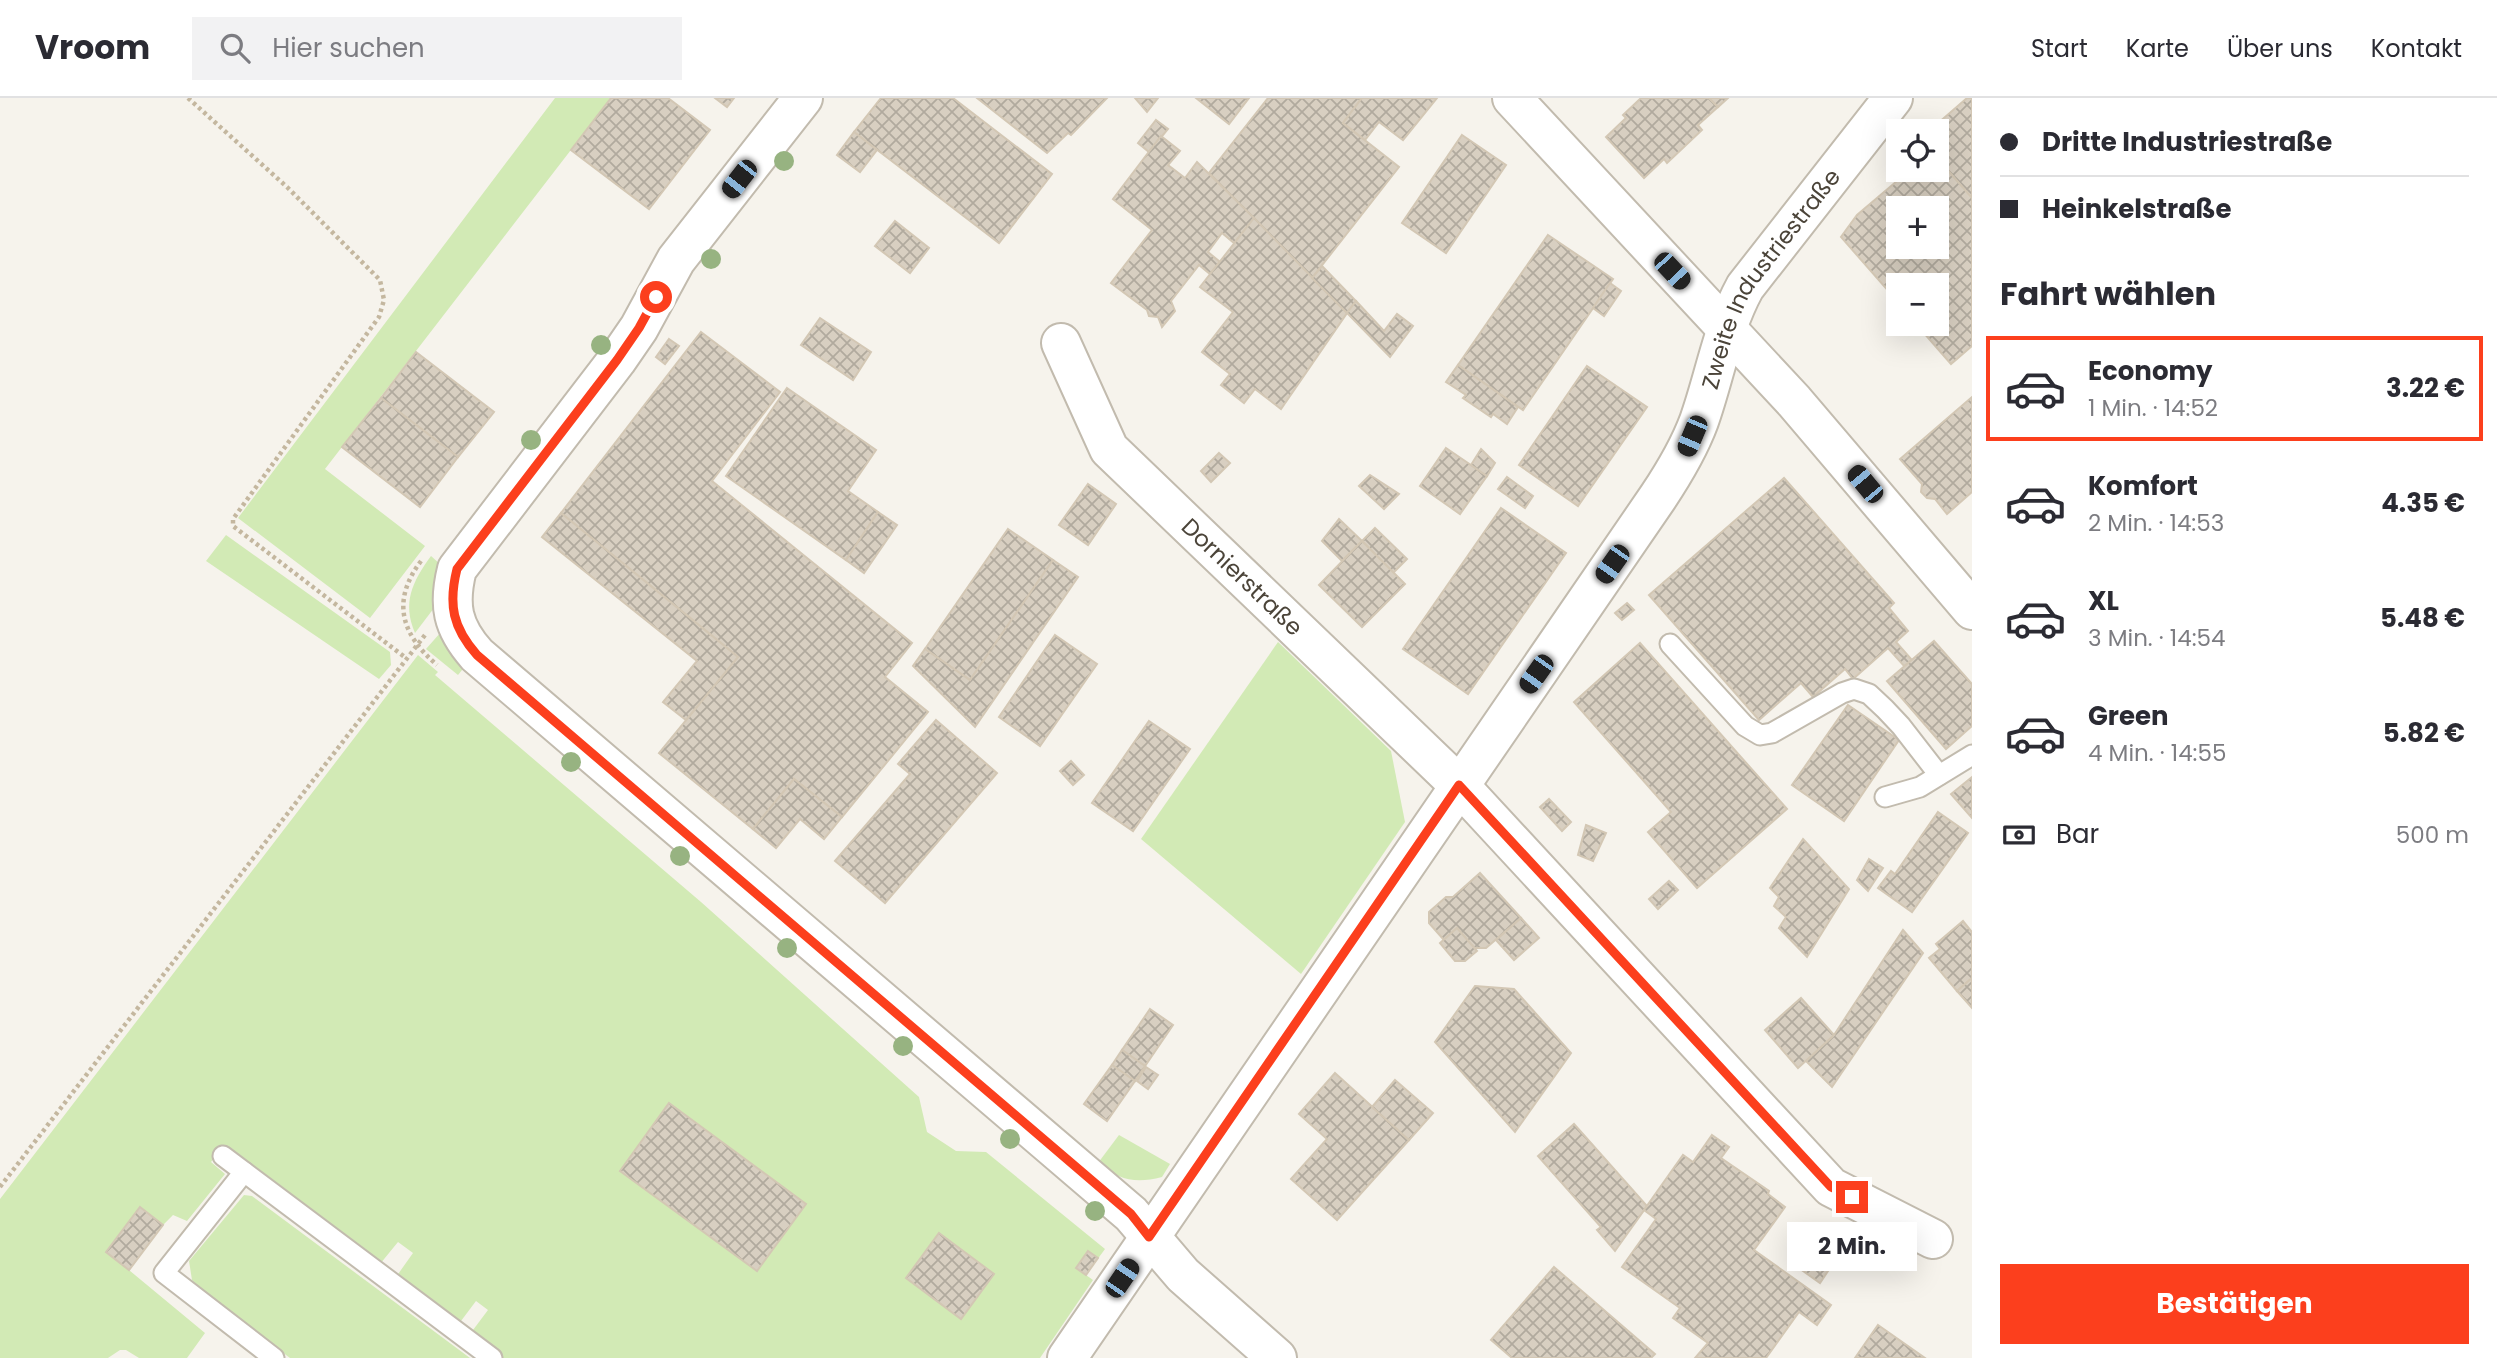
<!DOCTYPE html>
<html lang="de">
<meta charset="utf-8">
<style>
body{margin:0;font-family:Poppins,sans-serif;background:#f2f2f3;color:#2b2b33;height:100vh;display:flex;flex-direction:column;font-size:26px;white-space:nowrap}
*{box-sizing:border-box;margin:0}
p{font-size:23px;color:#7c7c81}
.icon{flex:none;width:38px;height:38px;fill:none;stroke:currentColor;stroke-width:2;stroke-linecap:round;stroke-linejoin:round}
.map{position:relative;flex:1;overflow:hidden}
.panel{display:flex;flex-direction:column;background:#fff;width:525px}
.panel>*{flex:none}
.banner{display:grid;align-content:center;height:154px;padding:0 28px;background:#fff}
.buttons{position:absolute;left:1886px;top:21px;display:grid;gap:14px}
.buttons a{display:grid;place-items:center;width:63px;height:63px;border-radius:0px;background:#fff;box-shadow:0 7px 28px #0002;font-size:35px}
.end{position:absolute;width:32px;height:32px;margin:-16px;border:9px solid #fc3f1d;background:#fff;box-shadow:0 0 0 4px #fff}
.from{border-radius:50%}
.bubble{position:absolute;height:49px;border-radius:0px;background:#fff;box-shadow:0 7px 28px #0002;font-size:23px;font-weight:700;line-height:49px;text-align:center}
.car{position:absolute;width:21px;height:42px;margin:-21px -10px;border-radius:9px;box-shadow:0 0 5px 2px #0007;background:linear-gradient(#222 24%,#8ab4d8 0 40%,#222 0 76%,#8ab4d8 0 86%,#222 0)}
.banner b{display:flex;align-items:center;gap:24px;height:66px;font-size:26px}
.banner b+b{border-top:2px solid #e1e1e2}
.banner i{width:18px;height:18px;background:#2b2b33}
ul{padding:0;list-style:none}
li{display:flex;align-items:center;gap:21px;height:105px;margin:0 14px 10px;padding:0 14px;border:4px solid transparent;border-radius:0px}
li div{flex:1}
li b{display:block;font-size:26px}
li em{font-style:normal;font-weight:700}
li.active{border-color:#fc3f1d}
li>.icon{width:63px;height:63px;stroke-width:1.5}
h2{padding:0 28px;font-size:32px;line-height:84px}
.pay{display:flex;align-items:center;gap:18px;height:77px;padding:0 28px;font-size:26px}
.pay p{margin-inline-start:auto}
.button{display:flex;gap:14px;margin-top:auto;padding:14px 28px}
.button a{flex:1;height:80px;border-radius:0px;background:#fc3f1d;color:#fff;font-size:28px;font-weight:700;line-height:80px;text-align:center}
header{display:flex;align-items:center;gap:42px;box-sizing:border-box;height:98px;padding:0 35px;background:#fff;border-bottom:2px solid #e1e1e2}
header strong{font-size:33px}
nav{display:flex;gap:38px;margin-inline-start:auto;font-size:24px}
.search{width:490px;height:63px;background:#f2f2f3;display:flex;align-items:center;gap:18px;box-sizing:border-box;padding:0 24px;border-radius:0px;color:#7c7c81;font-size:26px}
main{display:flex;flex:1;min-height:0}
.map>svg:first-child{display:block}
.green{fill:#d2eab5}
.building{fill:url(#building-cross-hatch);stroke:#d3c7b4;stroke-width:2;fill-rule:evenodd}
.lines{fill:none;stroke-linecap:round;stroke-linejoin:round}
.service-casing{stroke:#c2bbae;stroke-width:23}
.minor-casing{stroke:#c2bbae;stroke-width:42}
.path{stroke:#c4b79f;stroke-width:4.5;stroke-dasharray:3.5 3.5;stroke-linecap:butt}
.service{stroke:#fff;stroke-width:19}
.minor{stroke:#fff;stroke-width:38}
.tree{fill:#97b381}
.route{stroke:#fc3f1d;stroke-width:9}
.labels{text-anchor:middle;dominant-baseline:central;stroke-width:7;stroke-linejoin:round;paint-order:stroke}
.street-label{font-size:23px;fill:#4b4439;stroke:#fff}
</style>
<header>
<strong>Vroom</strong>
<div class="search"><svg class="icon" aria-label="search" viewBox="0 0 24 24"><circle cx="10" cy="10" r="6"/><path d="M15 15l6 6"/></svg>Hier suchen</div>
<nav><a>Start</a><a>Karte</a><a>Über uns</a><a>Kontakt</a></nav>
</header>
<main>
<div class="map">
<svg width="1972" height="1260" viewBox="0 0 1972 1260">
<defs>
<pattern id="building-cross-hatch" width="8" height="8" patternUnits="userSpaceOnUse" patternTransform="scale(1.75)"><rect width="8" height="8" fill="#d8cfc1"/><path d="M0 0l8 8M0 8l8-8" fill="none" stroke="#b1aa9e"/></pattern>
</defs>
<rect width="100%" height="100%" fill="#f6f3ec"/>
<g class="green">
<path d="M555,0H611L325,371L425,448L370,520L238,420Z"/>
<path d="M226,437L390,554L391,567L379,581L206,463Z"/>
<path d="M431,458L441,467L434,510L415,535C402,505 412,484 431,458Z"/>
<path d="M441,534L466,567L458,577L426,551Z"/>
<path d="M1278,544L1391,653L1405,724L1301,876L1141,741Z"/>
<path d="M418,557L438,574L435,577L701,804L919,999L927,1034L956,1053L986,1054L1105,1151L1086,1177L1093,1182L1040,1260H502L470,1236L488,1212L476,1203L458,1227L396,1179L413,1155L398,1144L380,1166L223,1049L211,1064L225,1076L187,1123L173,1117L163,1127L140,1109L106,1153L205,1235L187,1260H139L126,1252H120L108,1260H0V1101Z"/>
<path d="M1119,1037L1170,1066L1162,1079C1135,1086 1119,1082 1098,1065Z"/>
<path d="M244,1097L252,1098L470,1260H290L200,1191L192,1182L189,1163Z"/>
</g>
<g class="building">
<path d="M611,0H668L710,32L649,111L571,52Z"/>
<path d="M715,0H734L727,9Z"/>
<path d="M881,0H953L1052,76L999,145L854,34Z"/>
<path d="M977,0H1107L1071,37L1068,35L1047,55Z"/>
<path d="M1135,0H1158L1147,14Z"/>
<path d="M1196,0H1249L1229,26Z"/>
<path d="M1268,0H1362L1343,25L1399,69L1312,180L1209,75Z"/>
<path d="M1362,0H1437L1403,42L1379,24L1365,42L1343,25Z"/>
<path d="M1641,0H1709L1718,9L1698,27L1702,32L1667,65L1664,61L1644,80L1606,39L1626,20L1623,17Z"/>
<path d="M1709,0H1728L1718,9Z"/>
<path d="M1967,0H1972V100L1937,60V33H1929Z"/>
<path d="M1156,22L1168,31L1149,54L1138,45Z"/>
<path d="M854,34L877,52L860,74L837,57Z"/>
<path d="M1462,37L1506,67L1446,155L1402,125Z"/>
<path d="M1161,38L1180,53L1168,67L1185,80L1197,64L1254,120L1234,145L1222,135L1208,154L1220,164L1210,176L1199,167L1171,203L1175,213L1162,229L1158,219L1149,218L1147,212L1111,185L1152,132L1113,101Z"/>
<path d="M1937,60L1972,100V248L1951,266L1916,226H1937V187H1899V205L1841,139L1857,117L1910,72H1937ZM1899,110H1937V149H1899Z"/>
<path d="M1254,120L1347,215L1281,311L1255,291L1244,305L1221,287L1230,276L1202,254L1233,214L1200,189Z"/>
<path d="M895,123L929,150L910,175L875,148Z"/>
<path d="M1548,137L1613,181L1523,312L1458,267Z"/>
<path d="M1322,168L1356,203L1347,215L1312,180Z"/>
<path d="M1610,185L1621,193L1604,218L1593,210Z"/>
<path d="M1356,203L1384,233L1397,216L1413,228L1390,259L1347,215Z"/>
<path d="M820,220L871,254L853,282L801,247Z"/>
<path d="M701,234L780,294L712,383L912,545L885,579L928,614L842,719L794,681L753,731L659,655L738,559L561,415Z"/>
<path d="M669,241L679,248L665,266L656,259Z"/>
<path d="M416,254L494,314L458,359L381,300Z"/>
<path d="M1458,267L1518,309L1507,326L1493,316L1491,319L1463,300L1466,297L1446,284Z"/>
<path d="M1587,268L1647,309L1578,408L1519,367Z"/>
<path d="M787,290L876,352L848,393L878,414L846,462L726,378Z"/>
<path d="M1972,299V394L1947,416L1935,401L1927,400L1921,394L1922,386L1900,361Z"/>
<path d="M381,300L458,359L420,409L342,349Z"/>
<path d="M1446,350L1487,378L1460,416L1420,388Z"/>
<path d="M1481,351L1495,365L1487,378L1471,367Z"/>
<path d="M1219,355L1230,365L1211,384L1201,373Z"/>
<path d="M1370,377L1399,396L1384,411L1359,388Z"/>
<path d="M1507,379L1533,398L1525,410L1498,391Z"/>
<path d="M1784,380L1894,505L1889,510L1908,533L1896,544L1912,562L1904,568L1888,550L1853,581L1845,571L1813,599L1801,585L1759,622L1649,497Z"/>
<path d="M1088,386L1116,406L1088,447L1059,427Z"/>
<path d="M1501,410L1566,455L1468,596L1403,551Z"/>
<path d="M878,414L897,427L864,475L846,462Z"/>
<path d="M561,415L738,559L686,622L663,604L697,563L542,439Z"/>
<path d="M1339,421L1362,443L1342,463L1322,443Z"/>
<path d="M1375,430L1407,461L1393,475L1362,443Z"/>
<path d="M1008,431L1053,462L970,582L925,551Z"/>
<path d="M1362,443L1405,486L1362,529L1319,487Z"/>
<path d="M1053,462L1078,479L975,629L913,568L925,551L970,582Z"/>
<path d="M1627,505L1634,512L1622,522L1615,515Z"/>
<path d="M1055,537L1097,566L1040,648L999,619Z"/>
<path d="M1934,543L1972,586V628L1946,651L1887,583Z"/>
<path d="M1640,545L1787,711L1697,790L1648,734L1671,714L1574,604Z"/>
<path d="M1848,607L1899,642L1844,723L1792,687Z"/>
<path d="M936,622L997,675L885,805L835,763L910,676L898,666Z"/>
<path d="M1149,623L1190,651L1133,733L1092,705Z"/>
<path d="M1071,663L1084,677L1073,687L1060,673Z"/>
<path d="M1972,679V720L1951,696Z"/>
<path d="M794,681L842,719L824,741L800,721L776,750L753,731Z"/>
<path d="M1549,701L1571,724L1562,733L1540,709Z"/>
<path d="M1938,714L1968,735L1912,814L1878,790L1891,773L1895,776Z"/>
<path d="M1586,727L1606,735L1593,763L1578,757Z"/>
<path d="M1803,741L1849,791L1807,859L1779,830L1786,819L1774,808L1779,799L1770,790Z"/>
<path d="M1869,761L1883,770L1868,793L1857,782Z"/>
<path d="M1480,775L1521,820L1486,850H1474L1457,830L1444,842L1429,825V814L1446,799H1453Z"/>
<path d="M1669,783L1678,792L1658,811L1649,801Z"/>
<path d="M1521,820L1539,840L1514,862L1496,842Z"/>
<path d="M1963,823L1972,834V880L1957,893L1929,860L1940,851L1936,846Z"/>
<path d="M1457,830L1477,853L1465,863H1455L1440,845Z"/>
<path d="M1903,832L1923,855L1832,989L1806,963L1834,937Z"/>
<path d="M1972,880V910L1957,893Z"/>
<path d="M1475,888L1514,891L1571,955L1515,1034L1435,944Z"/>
<path d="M1801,900L1834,937L1798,970L1765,932Z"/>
<path d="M1150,911L1173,927L1145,968L1122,952Z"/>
<path d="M1122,952L1145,968L1135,983L1112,967Z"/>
<path d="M1112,967L1135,983L1107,1023L1084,1006Z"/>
<path d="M1146,969L1158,977L1148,991L1137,983Z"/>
<path d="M1335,975L1409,1042L1337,1122L1291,1081L1327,1041L1299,1016Z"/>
<path d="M1395,982L1433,1015L1409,1042L1372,1009Z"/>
<path d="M669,1005L806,1106L757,1173L620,1073Z"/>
<path d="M1574,1026L1647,1108L1615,1153L1597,1132L1601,1129L1538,1058Z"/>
<path d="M1712,1037L1729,1049L1721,1060L1769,1093L1768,1096L1785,1109L1754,1152L1831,1207L1817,1227L1799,1214L1766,1260H1695L1708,1245L1673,1220L1680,1210L1622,1169L1656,1121L1644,1112L1683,1057L1693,1064Z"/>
<path d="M140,1109L163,1127L129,1172L106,1154Z"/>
<path d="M939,1135L994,1176L961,1221L906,1180Z"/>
<path d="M1813,1145L1836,1161L1820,1185L1796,1168Z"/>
<path d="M1088,1153L1098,1160L1086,1177L1076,1170Z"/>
<path d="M1554,1169L1655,1256L1651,1260H1512L1491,1242Z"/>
<path d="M1878,1227L1925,1260H1855Z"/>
</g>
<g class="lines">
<defs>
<g id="service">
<path d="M1670,546L1745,628L1760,637L1772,635L1842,595L1854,591L1869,596L1885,611L1901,628L1939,677"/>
<path d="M1885,699L1920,689L1972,657"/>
<path d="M223,1058L492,1260"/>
<path d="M244,1074L164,1175L274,1260"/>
</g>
<g id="minor">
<path d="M803,0L676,162L639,230L617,262L457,471C448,507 452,529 477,557L1131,1116L1183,1177L1277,1260"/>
<path d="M1512,0L1794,303L1972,512"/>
<path id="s1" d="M1061,245L1109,351L1459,687L1831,1089L1933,1141"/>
<path id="s2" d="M1067,1260L1658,399C1674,375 1689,350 1699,323C1715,278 1722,231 1745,189L1893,0"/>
</g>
</defs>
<use href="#service" class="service-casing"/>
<use href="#minor" class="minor-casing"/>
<g class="path">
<path d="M188,0L287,89L380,182L384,202L379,219L233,421V428L406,560"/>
<path d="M421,463C391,503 401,536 437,567"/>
<path d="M0,1089L425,537"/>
</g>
<use href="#service" class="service"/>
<use href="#minor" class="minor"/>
</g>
<g class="tree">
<circle cx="784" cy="63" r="10"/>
<circle cx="711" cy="161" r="10"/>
<circle cx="601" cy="247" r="10"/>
<circle cx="531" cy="342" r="10"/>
<circle cx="571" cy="664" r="10"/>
<circle cx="680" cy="758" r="10"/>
<circle cx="787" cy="850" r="10"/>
<circle cx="903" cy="948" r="10"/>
<circle cx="1010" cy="1041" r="10"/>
<circle cx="1095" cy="1113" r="10"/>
</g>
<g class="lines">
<path class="route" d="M656,199L639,230L617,262L457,471C448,507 453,530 477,557L1131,1116L1149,1139L1459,687L1831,1089L1852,1099"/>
</g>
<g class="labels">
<g class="street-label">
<text stroke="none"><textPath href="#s2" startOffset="1292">Zweite Industriestraße</textPath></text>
<text stroke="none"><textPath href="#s1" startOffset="301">Dornierstraße</textPath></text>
</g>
</g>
</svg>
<div class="buttons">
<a><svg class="icon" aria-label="locate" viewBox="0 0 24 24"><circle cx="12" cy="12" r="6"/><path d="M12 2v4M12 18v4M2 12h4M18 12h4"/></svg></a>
<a>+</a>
<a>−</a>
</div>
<i class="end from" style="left:656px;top:199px"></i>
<i class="end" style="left:1852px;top:1099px"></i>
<div class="bubble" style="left:1787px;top:1124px;width:130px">2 Min.</div>
<i class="car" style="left:739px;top:81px;rotate:218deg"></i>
<i class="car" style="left:1672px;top:173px;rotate:137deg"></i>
<i class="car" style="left:1692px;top:338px;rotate:203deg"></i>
<i class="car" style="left:1865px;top:386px;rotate:320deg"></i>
<i class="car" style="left:1612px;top:466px;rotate:215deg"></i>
<i class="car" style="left:1536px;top:576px;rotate:215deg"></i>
<i class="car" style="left:1122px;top:1180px;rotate:34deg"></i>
</div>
<section class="panel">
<div class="banner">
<b><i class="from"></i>Dritte Industriestraße</b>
<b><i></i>Heinkelstraße</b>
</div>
<h2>Fahrt wählen</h2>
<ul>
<li class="active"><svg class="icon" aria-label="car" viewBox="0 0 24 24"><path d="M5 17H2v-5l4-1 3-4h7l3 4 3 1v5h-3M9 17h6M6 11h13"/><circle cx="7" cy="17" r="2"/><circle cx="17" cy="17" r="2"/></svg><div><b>Economy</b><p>1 Min. · 14:52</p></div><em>3.22 €</em></li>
<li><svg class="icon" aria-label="car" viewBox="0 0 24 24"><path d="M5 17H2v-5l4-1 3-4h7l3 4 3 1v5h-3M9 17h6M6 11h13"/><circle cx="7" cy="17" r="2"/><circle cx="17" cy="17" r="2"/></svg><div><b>Komfort</b><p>2 Min. · 14:53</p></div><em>4.35 €</em></li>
<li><svg class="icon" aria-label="car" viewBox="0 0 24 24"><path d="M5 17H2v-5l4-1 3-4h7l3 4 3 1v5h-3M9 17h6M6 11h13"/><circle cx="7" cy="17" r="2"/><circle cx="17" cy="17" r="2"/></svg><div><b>XL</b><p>3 Min. · 14:54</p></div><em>5.48 €</em></li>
<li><svg class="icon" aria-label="car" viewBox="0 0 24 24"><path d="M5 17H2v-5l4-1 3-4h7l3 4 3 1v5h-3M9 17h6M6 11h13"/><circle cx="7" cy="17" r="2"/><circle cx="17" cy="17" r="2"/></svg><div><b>Green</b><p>4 Min. · 14:55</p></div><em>5.82 €</em></li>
</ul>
<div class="pay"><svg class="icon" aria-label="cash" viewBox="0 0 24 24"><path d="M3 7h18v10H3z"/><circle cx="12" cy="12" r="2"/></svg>Bar<p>500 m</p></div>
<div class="button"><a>Bestätigen</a></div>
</section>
</main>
